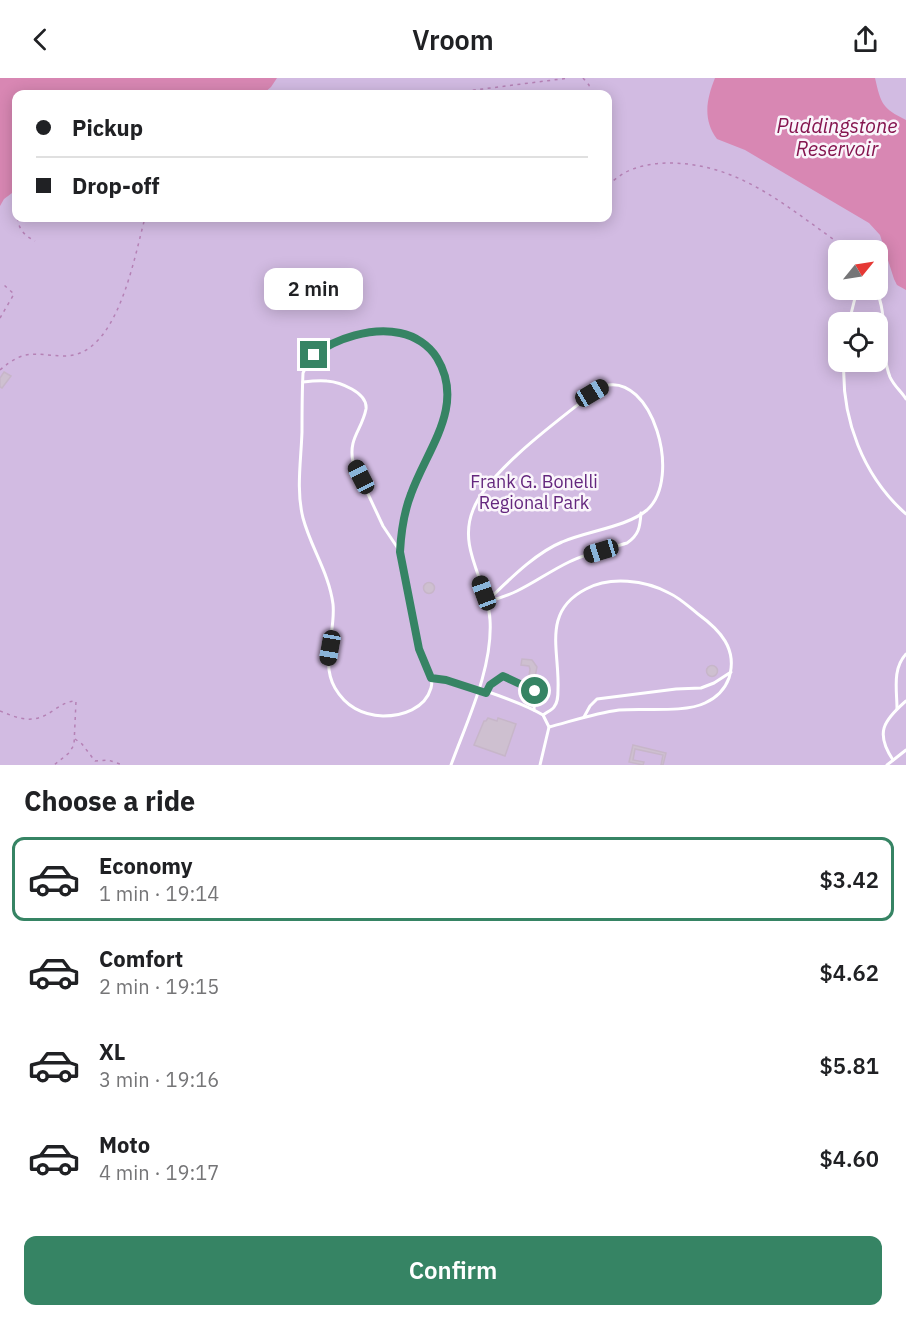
<!DOCTYPE html>
<meta charset="utf-8">
<style>
body{margin:0;font-family:"IBM Plex Sans",sans-serif;background:#f2f2f2;color:#202124;height:100vh;display:flex;flex-direction:column;font-size:22px;white-space:nowrap}
*{box-sizing:border-box;margin:0}
p{font-size:20px;color:#757577}
.icon{flex:none;width:33px;height:33px;fill:none;stroke:currentColor;stroke-width:2;stroke-linecap:round;stroke-linejoin:round}
.map{position:relative;height:687px;overflow:hidden}
.drawer{display:flex;flex-direction:column;background:#fff;flex:1}
.drawer>*{flex:none}
.top-card{position:absolute;left:12px;top:12px;width:600px;height:132px;border-radius:12px;box-shadow:0 3px 15px #0003;display:grid;align-content:center;height:132px;padding:0 24px;background:#fff}
.needle{width:39px;rotate:60deg}
.fabs{position:absolute;left:828px;top:162px;display:grid;gap:12px}
.fabs a{display:grid;place-items:center;width:60px;height:60px;border-radius:12px;background:#fff;box-shadow:0 3px 15px #0003;font-size:30px}
.end{position:absolute;width:27px;height:27px;margin:-14px;border:8px solid #368464;background:#fff;box-shadow:0 0 0 3px #fff}
.from{border-radius:50%}
.bubble{position:absolute;height:42px;border-radius:12px;background:#fff;box-shadow:0 3px 15px #0003;font-size:20px;font-weight:600;line-height:42px;text-align:center}
.car{position:absolute;width:18px;height:36px;margin:-18px -9px;border-radius:8px;box-shadow:0 0 4px 2px #0007;background:linear-gradient(#222 24%,#8ab4d8 0 40%,#222 0 76%,#8ab4d8 0 86%,#222 0)}
.top-card b{display:flex;align-items:center;gap:21px;height:57px;font-size:22px}
.top-card b+b{border-top:2px solid #e0e0e0}
.top-card i{width:15px;height:15px;background:#202124}
ul{padding:0;list-style:none}
li{display:flex;align-items:center;gap:18px;height:84px;margin:0 12px 9px;padding:0 12px;border:3px solid transparent;border-radius:12px}
li div{flex:1}
li b{display:block;font-size:22px}
li em{font-style:normal;font-weight:600}
li.on{border-color:#368464}
li>.icon{width:54px;height:54px;stroke-width:1.5}
h2{padding:0 24px;font-size:27px;line-height:72px}
.cta{display:flex;gap:12px;margin-top:auto;padding:12px 24px}
.cta a{flex:1;height:69px;border-radius:12px;background:#368464;color:#fff;font-size:24px;font-weight:600;line-height:69px;text-align:center}
header{display:flex;justify-content:space-between;align-items:center;height:78px;padding:0 24px;background:#fff;font-size:27px;font-weight:600}
.map>svg:first-child{display:block}
.green{fill:#d2bbe2;fill-rule:evenodd}
.water{fill:#d887b3}
.building{fill:#cec0d0;stroke:#c7b6c9;stroke-width:1.5}
.lines{fill:none;stroke-linecap:round;stroke-linejoin:round}
.path{stroke:#b581b5;stroke-width:1.5;stroke-dasharray:3 4.5;stroke-linecap:butt}
.service{stroke:#fff;stroke-width:3}
.route{stroke:#368464;stroke-width:8}
.labels{text-anchor:middle;dominant-baseline:central;stroke-width:5;stroke-linejoin:round;paint-order:stroke}
.park-label{font-size:18px;fill:#64277e;stroke:#faf5fb}
.water-label{font-size:20px;font-style:italic;fill:#85154f;stroke:#faf5fb}
</style>
<header><svg class="icon" aria-label="back" viewBox="0 0 24 24"><path d="M15 5l-7 7 7 7"/></svg>Vroom<svg class="icon" aria-label="share" viewBox="0 0 24 24"><path d="M12 15V3M7 8l5-5 5 5M5 13v7h14v-7"/></svg></header>
<div class="map">
<svg width="906" height="687" viewBox="0 0 906 687">
<rect width="100%" height="100%" fill="#ede4ef"/>
<path class="green" d="M0,0H906V687H0ZM16,16H608V140H16ZM838,172H878V212H838ZM838,244H878V284H838Z"/>
<g class="water">
<path d="M0,0H277L271,9L263,16H16V112L4,121L0,128Z"/>
<path d="M715,0H875C881,26 882,30 906,42V212L897,207L894,201L880,157L869,145L745,72L717,61C702,41 707,20 715,0Z"/>
</g>
<g class="building">
<path d="M4,294L11,298L2,310L0,309V300Z"/>
<circle cx="429" cy="510" r="5.5"/>
<path d="M522,581L532,582L537,589L535,599L529,598L530,591L529,588L521,587Z"/>
<circle cx="712" cy="593" r="5.5"/>
<path d="M488,640L497,643L498,640L516,646L505,678L474,667L484,643H486Z"/>
<path d="M633,667L666,675L663,687H661L663,677L635,671L633,682L644,684L643,687L629,684Z"/>
</g>
<g class="lines">
<g class="path">
<path d="M583,0L589,7L590,16"/>
<path d="M443,16L569,0"/>
<path d="M15,80L16,82"/>
<path d="M608,107C613,103 620,97 626,94C640,87 656,85 671,85C744,86 792,134 849,172"/>
<path d="M18,140C18,151 25,158 35,163"/>
<path d="M0,240L14,216L4,207"/>
<path d="M0,292C25,270 35,277 64,278C118,279 134,179 145,140"/>
<path d="M0,633C22,642 34,646 54,632C61,627 68,623 76,623L74,667L69,675L54,687"/>
<path d="M75,661L82,666L95,683L108,682L123,687"/>
</g>
<g class="service">
<path d="M878,211L880,207L881,183"/>
<path d="M876,212C889,238 879,271 890,299C894,308 901,313 906,321"/>
<path d="M849,244L857,212"/>
<path d="M388,254C407,255 425,262 436,278C467,326 428,371 411,415C404,433 401,455 400,474C407,506 410,541 419,572C423,585 435,596 431,610C425,631 402,638 383,638C362,637 346,629 335,610C320,584 336,554 333,526C329,495 311,470 303,440C296,412 301,383 302,354C302,335 302,315 303,295C317,261 356,256 388,254Z"/>
<path d="M844,284C841,340 863,398 906,436"/>
<path d="M303,304C311,303 319,302 327,303C339,304 368,314 366,331C362,352 348,360 353,384L383,448L399,472"/>
<path d="M488,523C521,516 540,498 569,484C587,475 607,471 627,465C639,457 640,449 641,435"/>
<path d="M431,601C451,598 525,626 543,637L549,649L540,687"/>
<path d="M486,615L490,607L503,598L535,613L534,632"/>
<path d="M897,631C897,612 892,591 906,576"/>
<path d="M543,637C547,634 552,632 554,629C558,624 558,618 558,612C560,573 541,534 586,511C610,498 645,502 669,515C680,520 689,529 698,536C720,552 738,571 729,600C725,611 716,620 705,625C685,635 643,630 619,632C596,635 572,643 549,649"/>
<path d="M584,639L590,628L597,621L676,611L701,610L714,605L731,594"/>
<path d="M893,682C875,655 883,643 906,623"/>
<path d="M451,687C467,643 493,590 490,542C488,504 457,471 473,432C487,394 560,341 593,315C596,312 600,309 604,308C652,294 683,400 647,432C627,449 587,453 562,464C535,475 508,503 487,523"/>
<path d="M887,687L906,672"/>
</g>
</g>
<g class="lines">
<path class="route" d="M314,277C336,260 372,249 400,255C415,258 429,267 437,280C466,328 427,371 411,416C404,434 401,455 400,474L419,571L431,600L446,602L486,615L490,607L503,598L535,613"/>
</g>
<g class="labels">
<g class="park-label">
<text x="534" y="403">Frank G. Bonelli<tspan x="534" dy="21">Regional Park</tspan></text>
</g>
<g class="water-label">
<text x="837" y="47">Puddingstone<tspan x="837" dy="23">Reservoir</tspan></text>
</g>
</g>
</svg>
<div class="fabs">
<a><svg class="needle" viewBox="-14 -14 28 28"><path d="M0-13l5 13h-10z" fill="#e53935"/><path d="M0 13l5-13h-10z" fill="#757577"/></svg></a>
<a><svg class="icon" aria-label="locate" viewBox="0 0 24 24"><circle cx="12" cy="12" r="6"/><path d="M12 2v4M12 18v4M2 12h4M18 12h4"/></svg></a>
</div>
<i class="end from" style="left:535px;top:613px"></i>
<i class="end" style="left:314px;top:277px"></i>
<div class="bubble" style="left:264px;top:190px;width:99px">2 min</div>
<i class="car" style="left:592px;top:315px;rotate:59deg"></i>
<i class="car" style="left:361px;top:399px;rotate:333deg"></i>
<i class="car" style="left:601px;top:473px;rotate:253deg"></i>
<i class="car" style="left:484px;top:515px;rotate:340deg"></i>
<i class="car" style="left:330px;top:570px;rotate:190deg"></i>
<div class="top-card">
<b><i class="from"></i>Pickup</b>
<b><i></i>Drop-off</b>
</div>
</div>
<section class="drawer">
<h2>Choose a ride</h2>
<ul>
<li class="on"><svg class="icon" aria-label="car" viewBox="0 0 24 24"><path d="M5 17H2v-5l4-1 3-4h7l3 4 3 1v5h-3M9 17h6M6 11h13"/><circle cx="7" cy="17" r="2"/><circle cx="17" cy="17" r="2"/></svg><div><b>Economy</b><p>1 min · 19:14</p></div><em>$3.42</em></li>
<li><svg class="icon" aria-label="car" viewBox="0 0 24 24"><path d="M5 17H2v-5l4-1 3-4h7l3 4 3 1v5h-3M9 17h6M6 11h13"/><circle cx="7" cy="17" r="2"/><circle cx="17" cy="17" r="2"/></svg><div><b>Comfort</b><p>2 min · 19:15</p></div><em>$4.62</em></li>
<li><svg class="icon" aria-label="car" viewBox="0 0 24 24"><path d="M5 17H2v-5l4-1 3-4h7l3 4 3 1v5h-3M9 17h6M6 11h13"/><circle cx="7" cy="17" r="2"/><circle cx="17" cy="17" r="2"/></svg><div><b>XL</b><p>3 min · 19:16</p></div><em>$5.81</em></li>
<li><svg class="icon" aria-label="car" viewBox="0 0 24 24"><path d="M5 17H2v-5l4-1 3-4h7l3 4 3 1v5h-3M9 17h6M6 11h13"/><circle cx="7" cy="17" r="2"/><circle cx="17" cy="17" r="2"/></svg><div><b>Moto</b><p>4 min · 19:17</p></div><em>$4.60</em></li>
</ul>
<div class="cta"><a>Confirm</a></div>
</section>
